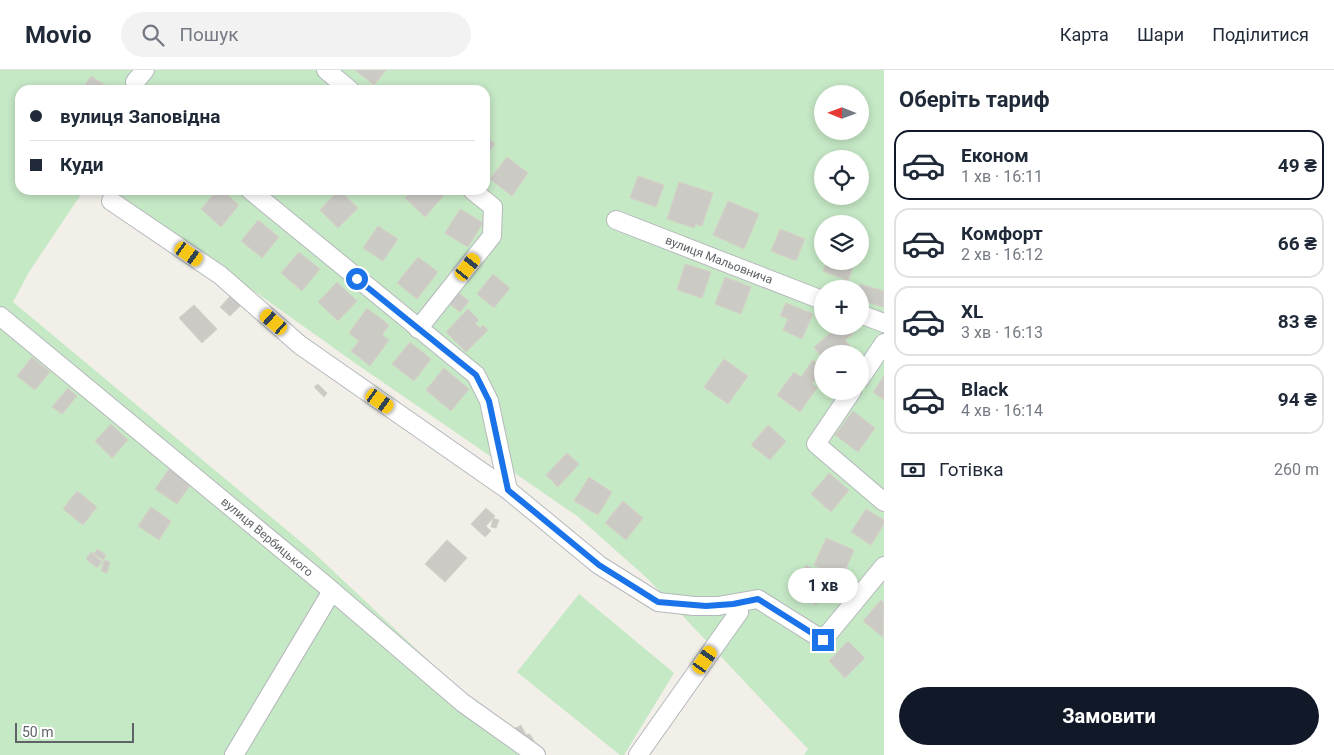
<!DOCTYPE html>
<html lang="uk">
<meta charset="utf-8">
<style>
body{margin:0;font-family:Roboto,sans-serif;background:#f2f2f3;color:#1f2937;height:100vh;display:flex;flex-direction:column;font-size:19px;white-space:nowrap}
*{box-sizing:border-box;margin:0}
p{font-size:16px;color:#747a83}
.icon{flex:none;width:28px;height:28px;fill:none;stroke:currentColor;stroke-width:2;stroke-linecap:round;stroke-linejoin:round}
.map{position:relative;flex:1;overflow:hidden}
.side{display:flex;flex-direction:column;background:#fff;width:450px}
.side>*{flex:none}
.top-card{position:absolute;left:15px;top:15px;width:475px;height:110px;border-radius:15px;box-shadow:0 2px 8px #0003;display:grid;align-content:center;height:110px;padding:0 15px;background:#fff}
.needle{width:32px;rotate:271deg}
.controls{position:absolute;left:814px;top:15px;display:grid;gap:10px}
.controls a{display:grid;place-items:center;width:55px;height:55px;border-radius:50%;background:#fff;box-shadow:0 2px 8px #0003;font-size:25px}
.scale{position:absolute;left:15px;bottom:12px;width:119px;box-sizing:border-box;padding-left:5px;border:2px solid #5f6368;border-top:0;font-size:14px;line-height:18px;white-space:nowrap;color:#5f6368;-webkit-text-stroke:4px #fff;paint-order:stroke}
.end{position:absolute;width:22px;height:22px;margin:-11px;border:6px solid #1a73e8;background:#fff;box-shadow:0 0 0 2px #fff}
.from{border-radius:50%}
.bubble{position:absolute;height:35px;border-radius:18px;background:#fff;box-shadow:0 2px 8px #0003;font-size:16px;font-weight:700;line-height:35px;text-align:center}
.car{position:absolute;width:15px;height:30px;margin:-15px -8px;border-radius:6px;box-shadow:0 0 4px 1px #0007;background:linear-gradient(#f5c518 24%,#345 0 40%,#f5c518 0 76%,#345 0 86%,#f5c518 0)}
.top-card b{display:flex;align-items:center;gap:18px;height:48px;font-size:19px}
.top-card b+b{border-top:1px solid #e0e1e3}
.top-card i{width:12px;height:12px;background:#1f2937}
ul{padding:0;list-style:none}
li{display:flex;align-items:center;gap:15px;height:70px;margin:0 10px 8px;padding:0 5px;border:2px solid #e0e1e3;border-radius:15px}
li div{flex:1}
li b{display:block;font-size:19px}
li em{font-style:normal;font-weight:700}
li.current{border-color:#111827}
li>.icon{width:45px;height:45px;stroke-width:1.5}
h2{padding:0 15px;font-size:22px;line-height:60px}
.pay{display:flex;align-items:center;gap:12px;height:55px;padding:0 15px;font-size:19px}
.pay p{margin-inline-start:auto}
.button{display:flex;gap:10px;margin-top:auto;padding:10px 15px}
.button a{flex:1;height:58px;border-radius:30px;background:#111827;color:#fff;font-size:20px;font-weight:700;line-height:58px;text-align:center}
header{display:flex;align-items:center;gap:30px;box-sizing:border-box;height:70px;padding:0 25px;background:#fff;border-bottom:1px solid #e0e1e3}
header strong{font-size:24px}
nav{display:flex;gap:28px;margin-inline-start:auto;font-size:18px}
.search{width:350px;height:45px;background:#f2f2f3;display:flex;align-items:center;gap:12px;box-sizing:border-box;padding:0 18px;border-radius:28px;color:#747a83;font-size:19px}
main{display:flex;flex:1;min-height:0}
.map>svg:first-child{display:block}
.green{fill:#c5e8c5;fill-rule:evenodd}
.building{fill:#cccac5;stroke:#d6d1c6}
.lines{fill:none;stroke-linecap:round;stroke-linejoin:round}
.street-casing{stroke:#b5b8bc;stroke-width:20}
.street{stroke:#fff;stroke-width:18}
.route{stroke:#1a73e8;stroke-width:6}
.labels{text-anchor:middle;dominant-baseline:central;stroke-width:4;stroke-linejoin:round;paint-order:stroke}
.street-label{font-size:12px;fill:#5f6368;stroke:#fff}
</style>
<header>
<strong>Movio</strong>
<div class="search"><svg class="icon" aria-label="search" viewBox="0 0 24 24"><circle cx="10" cy="10" r="6"/><path d="M15 15l6 6"/></svg>Пошук</div>
<nav><a>Карта</a><a>Шари</a><a>Поділитися</a></nav>
</header>
<main>
<div class="map">
<svg width="884" height="685" viewBox="0 0 884 685">
<rect width="100%" height="100%" fill="#f1efe8"/>
<g class="green">
<path d="M0,0H884V685H804L808,679L648,509L577,446L355,293L112,120H485V20H20V120H84L29,202L13,232L313,482L529,685H0ZM822,24H860V61H822ZM822,89H860V126H822ZM822,154H860V191H822ZM822,219H860V256H822ZM822,284H860V321H822Z"/>
<path d="M579,524L674,603L624,685H620L517,602Z"/>
</g>
<g class="building">
<path d="M355,0H386L374,15Z"/>
<path d="M91,6L113,20H82Z"/>
<path d="M485,65L495,74L485,86Z"/>
<path d="M507,87L528,103L512,126L490,109Z"/>
<path d="M638,106L664,115L656,137L630,128Z"/>
<path d="M679,112L713,123L702,156L696,154L694,158L667,149Z"/>
<path d="M217,120H222L239,135L221,157L201,139Z"/>
<path d="M339,120L358,138L338,158L320,140Z"/>
<path d="M412,120H439L444,125L425,147L405,128Z"/>
<path d="M728,131L759,144L744,179L713,165Z"/>
<path d="M460,139L483,153L468,177L445,163Z"/>
<path d="M258,150L279,167L262,188L241,171Z"/>
<path d="M378,156L398,169L383,191L363,178Z"/>
<path d="M780,159L805,169L796,191L771,181Z"/>
<path d="M299,182L320,199L302,221L281,203Z"/>
<path d="M418,187L438,202L417,229L397,213Z"/>
<path d="M827,191H855L848,211L823,201Z"/>
<path d="M685,194L711,202L702,228L677,220Z"/>
<path d="M493,204L510,218L494,238L477,224Z"/>
<path d="M725,207L751,217L741,244L715,234Z"/>
<path d="M337,212L357,231L338,251L318,232Z"/>
<path d="M860,214L884,221L883,237L860,230L859,219Z"/>
<path d="M456,221L469,231L460,242L447,232Z"/>
<path d="M232,224L242,234L230,246L220,237Z"/>
<path d="M786,233L813,244L802,269L783,260L788,249L780,246Z"/>
<path d="M194,235L217,259L202,273L179,248Z"/>
<path d="M367,238L389,255L382,265L389,270L370,296L351,281L359,271L349,263Z"/>
<path d="M468,239L479,250L475,253L480,258L483,255L488,260L466,282L446,262Z"/>
<path d="M839,256L845,262L850,258L854,263L845,270L853,280L849,284H822V287L814,277Z"/>
<path d="M410,272L431,289L414,311L392,294Z"/>
<path d="M32,287L50,302L35,320L17,306Z"/>
<path d="M724,289L748,306L728,334L704,317Z"/>
<path d="M813,290L822,297V300L812,314L817,318L800,342L777,325L794,302L801,307Z"/>
<path d="M444,298L469,319L451,341L426,320Z"/>
<path d="M884,306V330L873,322Z"/>
<path d="M318,314L327,323L324,327L314,317Z"/>
<path d="M68,318L77,326L62,344L52,337Z"/>
<path d="M853,341L875,358L858,382L835,365Z"/>
<path d="M111,354L128,370L112,388L95,371Z"/>
<path d="M768,355L786,371L770,390L751,375Z"/>
<path d="M567,383L579,394L558,417L546,405Z"/>
<path d="M169,399L191,414L177,434L155,419Z"/>
<path d="M829,403L849,420L831,442L811,424Z"/>
<path d="M589,407L612,422L598,445L574,431Z"/>
<path d="M77,421L97,437L83,455L63,439Z"/>
<path d="M623,431L643,448L626,470L605,453Z"/>
<path d="M151,437L171,451L159,470L138,456Z"/>
<path d="M486,438L495,446L486,456L491,461L485,467L471,454Z"/>
<path d="M866,439L884,450V454L871,475L851,462Z"/>
<path d="M493,448L499,450L496,458L491,457Z"/>
<path d="M826,468L854,480L842,508L814,495Z"/>
<path d="M447,470L467,488L445,512L425,494Z"/>
<path d="M97,479L106,485L103,490L94,484Z"/>
<path d="M91,482L102,492L97,498L86,489Z"/>
<path d="M104,490L110,492L107,503L101,501Z"/>
<path d="M806,495L831,510L816,535L791,520Z"/>
<path d="M881,530L884,533L883,567L863,551Z"/>
<path d="M848,571L865,588L845,608L829,591Z"/>
<path d="M521,655L526,665L530,664L535,673L522,681L510,661Z"/>
</g>
<g class="lines">
<defs>
<g id="street">
<path d="M326,0L350,20"/>
<path d="M136,20L135,12L145,0"/>
<path d="M250,120L476,305L489,331L508,420"/>
<path d="M111,131L220,205L300,275L508,420L599,495L658,532L694,536H718L758,529L823,570L884,496"/>
<path d="M616,150L822,230"/>
<path d="M860,244L884,253"/>
<path d="M0,246L324,514L463,633L536,685"/>
<path d="M418,259L492,166L493,137L472,120"/>
<path d="M860,309L884,273"/>
<path d="M852,321L816,374L884,432"/>
<path d="M234,685L332,521"/>
<path d="M638,685L739,542L733,534"/>
</g>
</defs>
<use href="#street" class="street-casing"/>
<use href="#street" class="street"/>
</g>
<g class="lines">
<path class="route" d="M357,209L476,305L489,331L508,420L599,495L658,532L706,536L733,534L758,529L823,570"/>
</g>
<g class="labels">
<g class="street-label">
<text transform="translate(719 190) rotate(21)">вулиця Мальовнича</text>
<text transform="translate(267 467) rotate(40)">вулиця Вербицького</text>
</g>
</g>
</svg>
<div class="controls">
<a><svg class="needle" viewBox="-14 -14 28 28"><path d="M0-13l5 13h-10z" fill="#e53935"/><path d="M0 13l5-13h-10z" fill="#747a83"/></svg></a>
<a><svg class="icon" aria-label="locate" viewBox="0 0 24 24"><circle cx="12" cy="12" r="6"/><path d="M12 2v4M12 18v4M2 12h4M18 12h4"/></svg></a>
<a><svg class="icon" aria-label="layers" viewBox="0 0 24 24"><path d="M12 4l9 5-9 5-9-5zM3 14l9 5 9-5"/></svg></a>
<a>+</a>
<a>−</a>
</div>
<div class="scale">50 m</div>
<i class="end from" style="left:357px;top:209px"></i>
<i class="end" style="left:823px;top:570px"></i>
<div class="bubble" style="left:788px;top:498px;width:70px">1 хв</div>
<i class="car" style="left:189px;top:184px;rotate:125deg"></i>
<i class="car" style="left:468px;top:197px;rotate:38deg"></i>
<i class="car" style="left:274px;top:252px;rotate:311deg"></i>
<i class="car" style="left:380px;top:331px;rotate:125deg"></i>
<i class="car" style="left:705px;top:590px;rotate:35deg"></i>
<div class="top-card">
<b><i class="from"></i>вулиця Заповідна</b>
<b><i></i>Куди</b>
</div>
</div>
<section class="side">
<h2>Оберіть тариф</h2>
<ul>
<li class="current"><svg class="icon" aria-label="car" viewBox="0 0 24 24"><path d="M5 17H2v-5l4-1 3-4h7l3 4 3 1v5h-3M9 17h6M6 11h13"/><circle cx="7" cy="17" r="2"/><circle cx="17" cy="17" r="2"/></svg><div><b>Економ</b><p>1 хв · 16:11</p></div><em>49 ₴</em></li>
<li><svg class="icon" aria-label="car" viewBox="0 0 24 24"><path d="M5 17H2v-5l4-1 3-4h7l3 4 3 1v5h-3M9 17h6M6 11h13"/><circle cx="7" cy="17" r="2"/><circle cx="17" cy="17" r="2"/></svg><div><b>Комфорт</b><p>2 хв · 16:12</p></div><em>66 ₴</em></li>
<li><svg class="icon" aria-label="car" viewBox="0 0 24 24"><path d="M5 17H2v-5l4-1 3-4h7l3 4 3 1v5h-3M9 17h6M6 11h13"/><circle cx="7" cy="17" r="2"/><circle cx="17" cy="17" r="2"/></svg><div><b>XL</b><p>3 хв · 16:13</p></div><em>83 ₴</em></li>
<li><svg class="icon" aria-label="car" viewBox="0 0 24 24"><path d="M5 17H2v-5l4-1 3-4h7l3 4 3 1v5h-3M9 17h6M6 11h13"/><circle cx="7" cy="17" r="2"/><circle cx="17" cy="17" r="2"/></svg><div><b>Black</b><p>4 хв · 16:14</p></div><em>94 ₴</em></li>
</ul>
<div class="pay"><svg class="icon" aria-label="cash" viewBox="0 0 24 24"><path d="M3 7h18v10H3z"/><circle cx="12" cy="12" r="2"/></svg>Готівка<p>260 m</p></div>
<div class="button"><a>Замовити</a></div>
</section>
</main>
